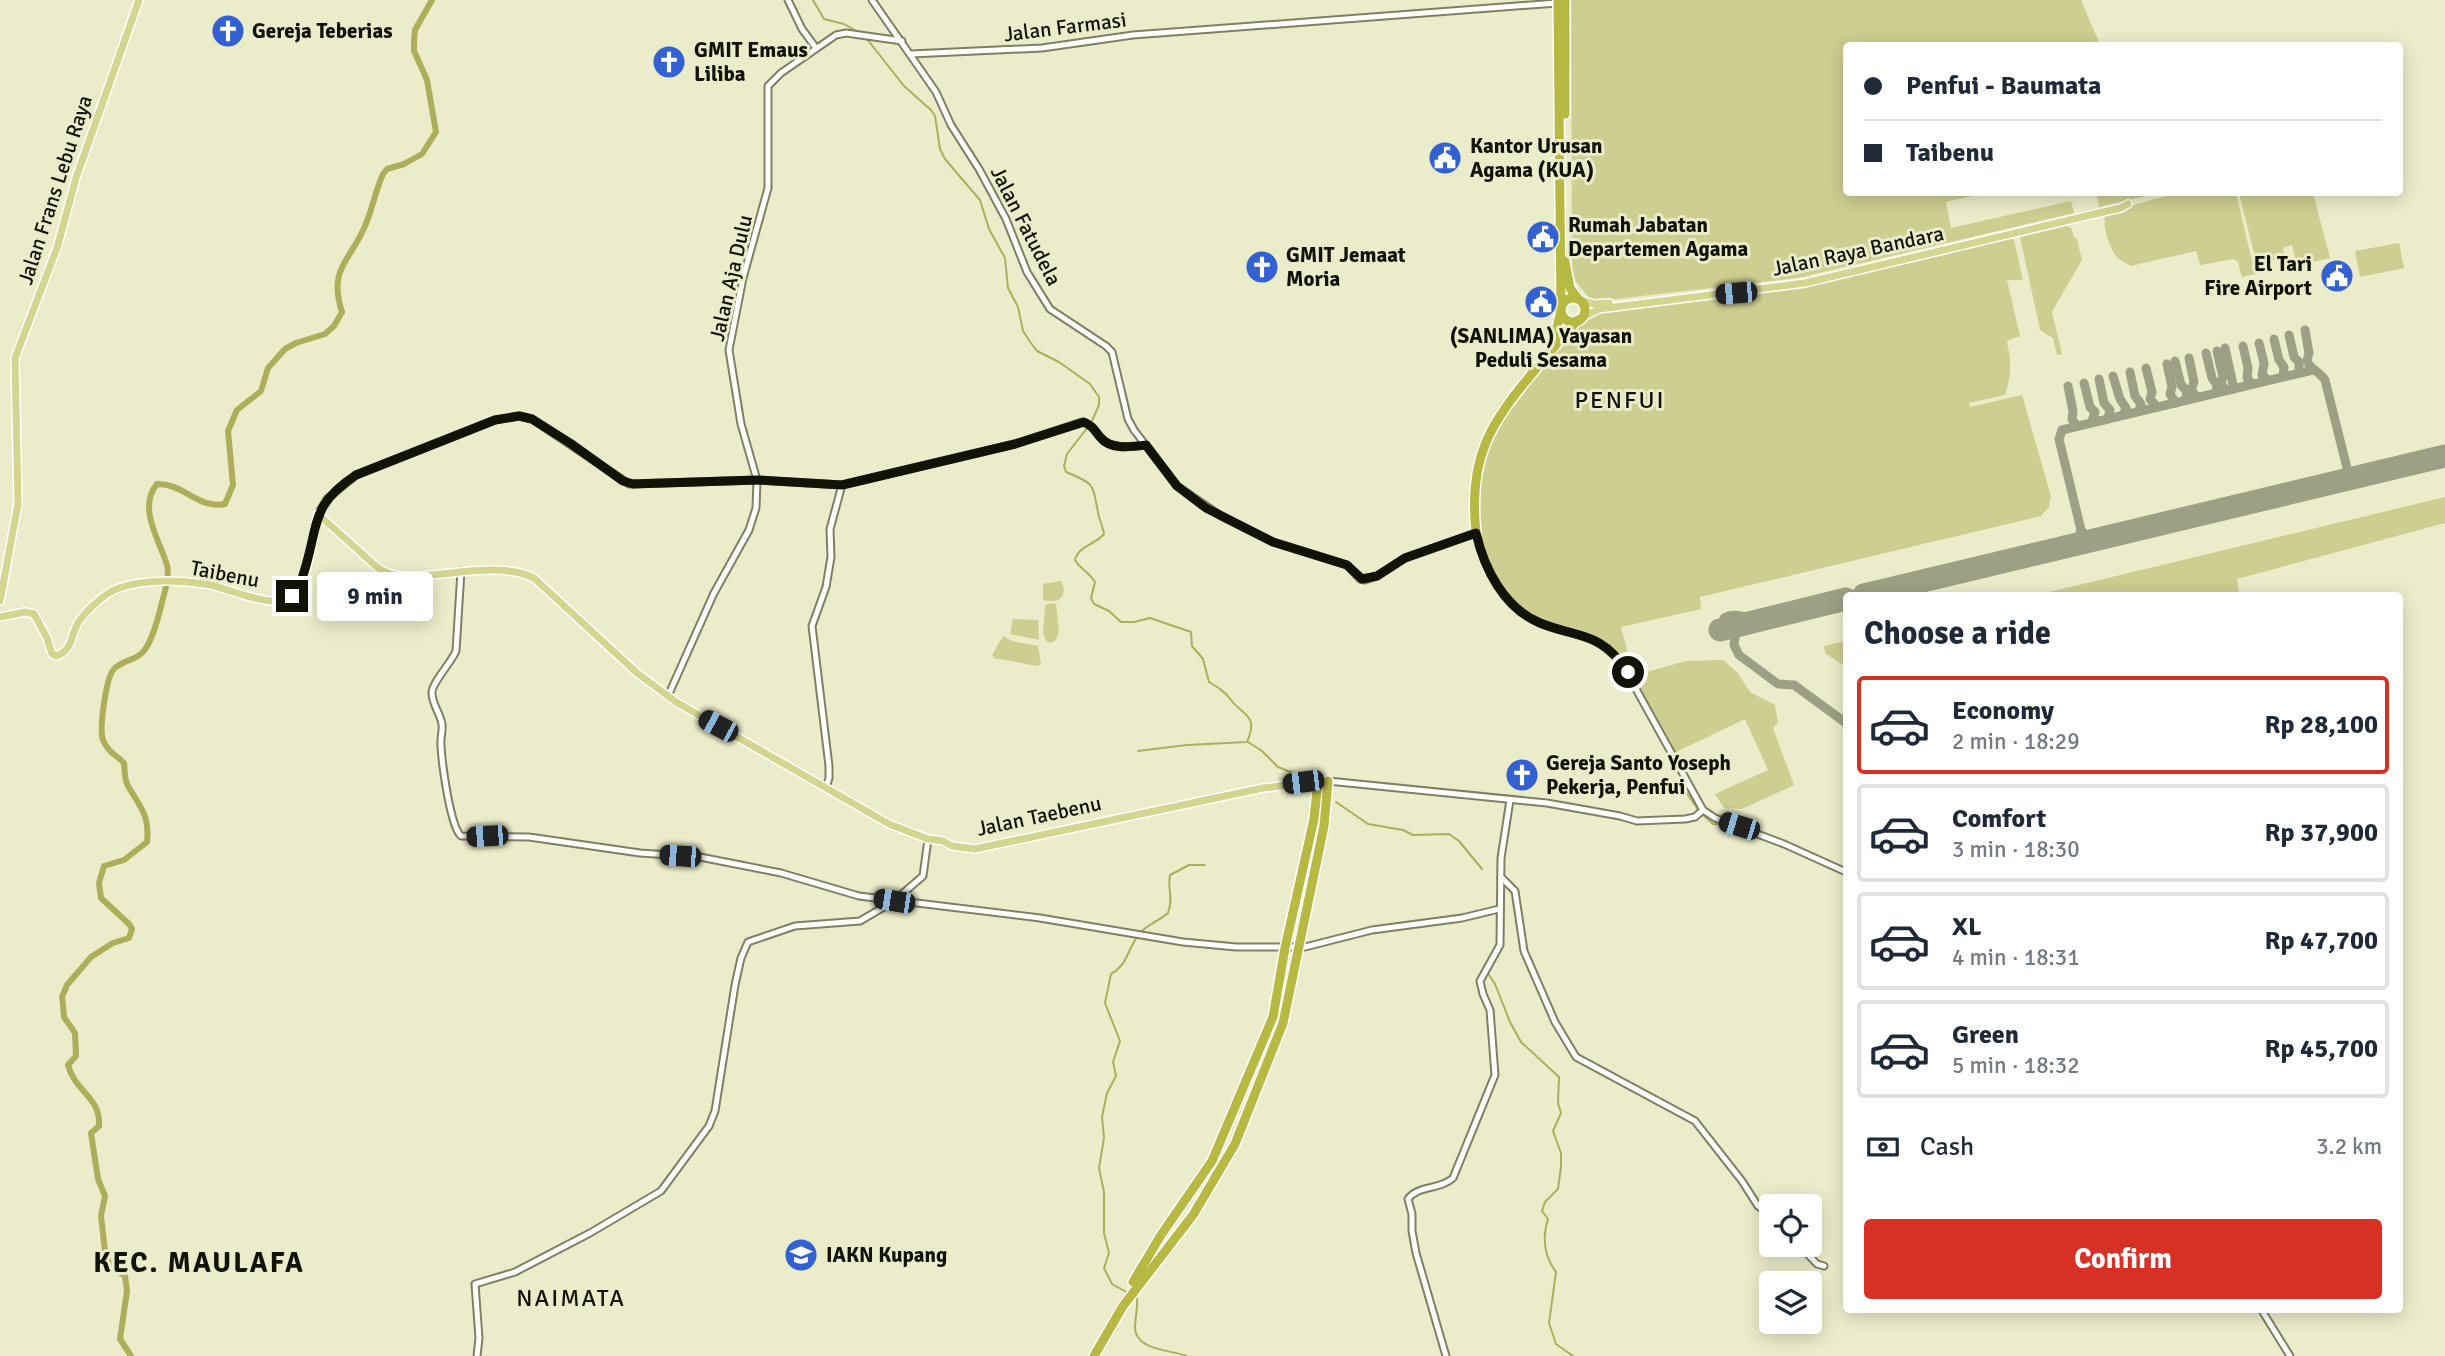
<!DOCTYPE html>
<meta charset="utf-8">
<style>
body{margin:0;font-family:Signika,sans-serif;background:#f2f2f3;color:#1f2937;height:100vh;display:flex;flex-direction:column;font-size:26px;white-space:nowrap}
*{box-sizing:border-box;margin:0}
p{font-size:23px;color:#747a83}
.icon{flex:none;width:38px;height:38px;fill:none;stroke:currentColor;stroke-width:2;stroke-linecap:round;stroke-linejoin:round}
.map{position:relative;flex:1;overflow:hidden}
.details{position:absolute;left:1843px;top:592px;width:560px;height:721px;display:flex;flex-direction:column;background:#fff;border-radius:7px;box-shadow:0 4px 18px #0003}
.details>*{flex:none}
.top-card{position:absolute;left:1843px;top:42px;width:560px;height:154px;border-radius:7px;box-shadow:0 4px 18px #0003;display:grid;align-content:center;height:154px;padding:0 21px;background:#fff}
.tools{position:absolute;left:1759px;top:1194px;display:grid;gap:14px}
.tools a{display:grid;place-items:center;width:63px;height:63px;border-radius:7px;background:#fff;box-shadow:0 4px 18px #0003;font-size:35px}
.end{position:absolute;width:32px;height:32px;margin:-16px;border:9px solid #121307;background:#fff;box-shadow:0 0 0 4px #fff}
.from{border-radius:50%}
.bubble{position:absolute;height:49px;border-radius:7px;background:#fff;box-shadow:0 4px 18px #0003;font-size:23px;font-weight:700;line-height:49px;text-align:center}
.car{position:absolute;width:21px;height:42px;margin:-21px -10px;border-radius:9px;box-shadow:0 0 5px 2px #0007;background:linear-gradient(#222 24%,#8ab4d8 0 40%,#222 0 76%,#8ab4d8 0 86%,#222 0)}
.top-card b{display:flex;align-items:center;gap:24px;height:66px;font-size:26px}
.top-card b+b{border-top:2px solid #e0e1e3}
.top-card i{width:18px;height:18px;background:#1f2937}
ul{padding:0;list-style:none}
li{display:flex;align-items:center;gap:21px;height:98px;margin:0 14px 10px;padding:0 7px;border:4px solid #e0e1e3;border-radius:7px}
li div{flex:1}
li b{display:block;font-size:26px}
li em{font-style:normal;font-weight:700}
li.selected{border-color:#d93025}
li>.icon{width:63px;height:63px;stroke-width:1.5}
h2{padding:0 21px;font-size:32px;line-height:84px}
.pay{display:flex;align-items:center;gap:18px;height:77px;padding:0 21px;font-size:26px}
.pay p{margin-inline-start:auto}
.cta{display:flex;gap:14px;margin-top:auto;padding:14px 21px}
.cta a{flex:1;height:80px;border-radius:7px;background:#d93025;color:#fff;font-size:28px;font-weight:700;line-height:80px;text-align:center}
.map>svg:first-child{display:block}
.green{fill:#cdcf90}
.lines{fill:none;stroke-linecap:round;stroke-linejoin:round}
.stream{stroke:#adae5a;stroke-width:2}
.river{stroke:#adae5a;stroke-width:6}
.taxiway{stroke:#9ea085;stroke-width:9}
.runway{stroke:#9ea085;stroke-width:23}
.minor-casing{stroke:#7f8061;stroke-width:9}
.major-casing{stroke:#fff;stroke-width:10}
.highway-casing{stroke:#fff;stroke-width:12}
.minor{stroke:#fff;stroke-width:5}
.major{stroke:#d4d58e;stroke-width:7}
.highway{stroke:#b8b943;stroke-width:9}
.route{stroke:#121307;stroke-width:9}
.labels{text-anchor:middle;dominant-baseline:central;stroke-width:6;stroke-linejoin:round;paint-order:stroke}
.street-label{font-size:21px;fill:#121307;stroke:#ebedca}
.poi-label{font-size:21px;font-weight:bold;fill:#121307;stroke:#ebedca;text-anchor:start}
.quarter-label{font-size:24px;letter-spacing:2px;fill:#121307;stroke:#ebedca}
.district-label{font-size:28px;font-weight:bold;letter-spacing:2px;fill:#121307;stroke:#ebedca}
</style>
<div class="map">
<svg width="2445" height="1356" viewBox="0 0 2445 1356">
<rect width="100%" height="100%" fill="#ebedca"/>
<g class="green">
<path d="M1571,0H2081L2100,45L1846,46V192L1986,193L1946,202L1951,228L2071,201L2074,213L1798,278L1599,301L1590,299L1575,280L1572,271Z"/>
<path d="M2096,192H2159V193L2099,207Z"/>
<path d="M2180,193H2236L2255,274L2242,277L2238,262L2234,259L2200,265L2196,251L2131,266C2126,263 2119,260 2116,256C2110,249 2102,224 2105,216C2129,205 2154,199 2180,193Z"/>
<path d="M2239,193H2313L2330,258L2297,266L2292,245L2283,248L2285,258L2257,265Z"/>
<path d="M2067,226L2071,228L2074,237L2077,239L2082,260L2052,312L2062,354L2057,355L2053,338L2040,330L2020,237Z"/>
<path d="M2011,238L2014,240L2023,280H2007L2020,336L2009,340L2007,343C2012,363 2011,376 2005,395L1969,403L1970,407L2022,395L2051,496L2049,507L2041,516L1700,597L1701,609L1621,627L1630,661L1643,673L1686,661L1723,660L1737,672L1750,692L1775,705L1778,723L1773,728L1794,785L1742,809L1724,808L1715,794L1768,770L1745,719L1674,753L1628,667C1617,654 1604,639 1588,633C1578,628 1567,628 1556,626C1539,622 1523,612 1511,599C1475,561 1468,484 1489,437C1499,418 1520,395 1534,377C1551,354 1570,325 1597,313L1828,282Z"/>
<path d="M2399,243L2404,268L2360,277L2355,251Z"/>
<path d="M2445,497V523L2237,579L2239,592L2227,595H2037Z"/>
<path d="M1061,581L1064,589C1063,602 1054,602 1043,600V584Z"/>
<path d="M1053,603L1056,604L1059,632L1056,640L1051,643L1046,641L1043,632L1045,605Z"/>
<path d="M1013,619L1038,620L1039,640L1010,634Z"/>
<path d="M1003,636L1012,641L1038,646L1041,664L1038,666L994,658L992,655Z"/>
<path d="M1846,641V667L1825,653L1824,646Z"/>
</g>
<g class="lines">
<g class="stream">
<path d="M813,0L824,19L844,24L860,33"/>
<path d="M867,39L904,86L931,110L935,116L940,149L945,159L980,200L989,229L1005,258L1008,288L1018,307L1023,331L1031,343L1037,351L1059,362L1090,384L1099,397V405L1091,423L1067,454L1064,466L1066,472C1095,484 1092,483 1098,512C1099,520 1103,526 1104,534C1095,545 1078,546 1075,560C1080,569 1089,572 1095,582L1091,598L1094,604L1109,611L1121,622H1134L1150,618L1191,632L1192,646L1203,659L1209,682C1219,688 1224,691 1231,700C1243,716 1259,714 1247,742L1187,745L1138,751"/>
<path d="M1248,742L1262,751L1278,767L1308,779"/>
<path d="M1684,789L1699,811"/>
<path d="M1336,802L1368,824L1403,830L1413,835L1449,834L1459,841L1482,869"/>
<path d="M1704,816L1713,824L1726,825"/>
<path d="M1487,972L1495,984L1510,1022L1521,1042L1559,1077L1558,1103L1561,1113L1553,1131L1561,1153V1167L1558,1189L1545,1202L1542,1211L1548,1219C1542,1238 1544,1256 1556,1272L1549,1323L1556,1344L1573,1356"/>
<path d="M1130,1294L1112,1284L1104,1268L1109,1253L1104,1233V1192L1099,1168L1104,1138L1102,1117L1107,1093L1116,1076L1113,1062L1120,1041L1105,1003L1111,974C1129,964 1127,948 1140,933C1148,924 1159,921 1168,913C1174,897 1167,890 1170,875L1189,865H1205"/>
<path d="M1134,1297L1137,1299C1138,1308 1135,1318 1135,1328C1136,1351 1172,1350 1187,1356"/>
</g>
<path class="river" d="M131,1356L120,1339L127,1291L125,1276L110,1266L105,1251L101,1216L105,1196L98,1179L91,1133L99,1126C101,1097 75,1092 68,1065L76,1056L75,1033L64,1017L63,1005L62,997L67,985L91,957L113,943L129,938L132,929L129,924L101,898L99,883L104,866L124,860L147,842C150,815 140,807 128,786C124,779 125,770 124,763C116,755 107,751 103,740C99,729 106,675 115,668C125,659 139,660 146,648C153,637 159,615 162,602C165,592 170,575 167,565C160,541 137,508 157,484C183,483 200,510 225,504L233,485L228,431L237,410L261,391L268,368L285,349L296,343L325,334L334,326L342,312C327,266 353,260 367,221C373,206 376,189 383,174L387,169L404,164L422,154L436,132L427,80L414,51V40L415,30L432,0"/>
<g class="taxiway">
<path d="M2305,330L2309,353L2307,361C2311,370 2320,372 2325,380L2348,472"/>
<path d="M2289,335L2294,357L2299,362V373"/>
<path d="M2274,339L2279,360L2284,367L2283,377"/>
<path d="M2259,343L2264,363L2262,375L2268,380"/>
<path d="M2243,346L2248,368L2247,378L2252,384"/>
<path d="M2225,348L2234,389"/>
<path d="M2217,351L2223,377L2221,383L2225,389"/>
<path d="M2206,353L2212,378L2217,385L2216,393"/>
<path d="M2189,358L2194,382L2191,390L2197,397"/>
<path d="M2175,361L2181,385L2187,391L2186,398"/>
<path d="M2167,364L2172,387L2170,394L2176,403"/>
<path d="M2146,368L2152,392L2150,399L2157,407"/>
<path d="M2130,372L2135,396L2141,404L2139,411"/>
<path d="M2113,376L2120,399L2126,408L2123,415"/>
<path d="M2099,379L2104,403L2110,410L2108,419"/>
<path d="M2084,383L2090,407L2095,412L2092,421"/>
<path d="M2068,386L2073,411L2072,419L2077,426"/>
<path d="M2344,480L2348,472L2356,477"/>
<path d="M2096,541L2087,537L2081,530L2059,439L2062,430L2313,370"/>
<path d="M2072,545L2079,537L2081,530"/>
<path d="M1756,621L1737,633L1735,637L1734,645L1739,655L1778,684L1794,685L1846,723"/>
<path d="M1737,633H1727L1723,629L1724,618C1734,612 1746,617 1756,621"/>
</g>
<g class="runway">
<path d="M1864,595L2445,456"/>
<path d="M1720,630L1846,599"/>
</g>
<defs>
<g id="minor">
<path d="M788,0L802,29L816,48"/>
<path d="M872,0L936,92L951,125L979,169L1006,219L1027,272L1050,309L1106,346L1112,352L1128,419L1134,430L1177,486L1221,516L1273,542L1347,565L1360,579L1365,580L1377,576L1405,558L1476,533C1484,568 1503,608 1540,623C1574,637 1593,631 1621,662L1703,810L1715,818L1784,844L1846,872"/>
<path d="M911,54L1042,48L1133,35L1557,3"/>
<path d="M318,514L327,499L356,475L495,420L519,416L532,419L629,484L757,480L842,485L1015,444L1082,422C1092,425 1094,429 1100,437C1110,450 1131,447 1146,445"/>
<path d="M461,571L456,651C451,663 431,684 432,693C432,704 440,713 442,724C443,731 440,739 441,746C442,763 450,826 461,836L529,837L640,853L700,857L781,873L859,896L1040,918L1183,942L1236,947H1305L1372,930L1462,918L1499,909"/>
<path d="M668,696L714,593L749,530L756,508L757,480L741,424L729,350L743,278L768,188V86L781,73L836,35L846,33L902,41"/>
<path d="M1328,781L1547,803L1620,816L1637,821L1685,819L1695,817L1703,810"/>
<path d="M826,788L829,778V766L812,626L826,587L831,557L830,529L842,485"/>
<path d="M1501,877L1515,891L1524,951L1555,1022L1576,1057L1695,1121L1742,1181L1758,1206L1771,1215"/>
<path d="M1798,1244L1817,1264L1824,1266"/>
<path d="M2261,1309L2290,1356"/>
<path d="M477,1356L479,1338L475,1284L515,1272L590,1233L661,1191L709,1126L715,1111L735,985L741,958L748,942L795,926L860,921L894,901L923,876L928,839"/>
<path d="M1446,1356L1416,1253L1412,1231V1214L1408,1199C1418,1185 1440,1190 1453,1178L1495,1075L1490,1010L1483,994L1480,981L1500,945L1501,858L1510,800"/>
</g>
<g id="major">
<path d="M1580,300L1595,304L1609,303"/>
<path d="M1581,318L1599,309L1805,283L2099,213L2121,208L2128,204"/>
<path d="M0,601L18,504L15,358L57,248L76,178L139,0"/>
<path d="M0,617L25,612L34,614L47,638L52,654L56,656C72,650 70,640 76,627C81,614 106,592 119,588C145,579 179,580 205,584C226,586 282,616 297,592C308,574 313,535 318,514L378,568C409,591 487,555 534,578L637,673L676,702L889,824L928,839L943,841L952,846L975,849L1263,788L1321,781"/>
</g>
<g id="highway">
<path d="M1558,0L1561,308"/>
<path d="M1565,114V0"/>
<path d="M1565,261L1570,288L1578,299"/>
<circle cx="1573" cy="310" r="12"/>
<path d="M1553,343L1561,311"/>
<path d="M1476,533C1468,458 1489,425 1535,370C1550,353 1562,336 1578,320"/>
<path d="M1133,1282L1161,1235L1212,1161L1273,1017L1285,948L1314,819L1318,781"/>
<path d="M1094,1356L1123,1306L1193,1215L1235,1144L1283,1023L1324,826L1328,781"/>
</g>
</defs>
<use href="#minor" class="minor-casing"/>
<use href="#major" class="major-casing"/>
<use href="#highway" class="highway-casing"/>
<use href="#minor" class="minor"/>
<use href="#major" class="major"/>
<use href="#highway" class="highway"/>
</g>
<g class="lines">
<path class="route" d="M292,596C300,590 301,581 304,572C319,525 310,505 356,475L495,420L519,416L532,419L570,443L623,481L633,484L758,480L842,485L1015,444L1084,422C1093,426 1094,430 1101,438C1111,450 1131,447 1146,445L1177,486L1206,508L1273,542L1347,565L1362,579L1377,576L1405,558L1476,533C1484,568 1504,608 1540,623C1580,639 1599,630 1628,672"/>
</g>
<defs>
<symbol id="church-disc" viewBox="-11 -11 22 22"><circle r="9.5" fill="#3461d1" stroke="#ebedca"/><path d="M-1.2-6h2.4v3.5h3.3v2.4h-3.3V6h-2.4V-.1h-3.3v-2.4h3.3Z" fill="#fff"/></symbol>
<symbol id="civic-disc" viewBox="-11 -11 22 22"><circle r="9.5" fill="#3461d1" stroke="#ebedca"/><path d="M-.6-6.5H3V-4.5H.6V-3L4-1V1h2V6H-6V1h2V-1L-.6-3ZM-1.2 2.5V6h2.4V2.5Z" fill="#fff"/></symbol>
<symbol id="university-disc" viewBox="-11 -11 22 22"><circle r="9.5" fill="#3461d1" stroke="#ebedca"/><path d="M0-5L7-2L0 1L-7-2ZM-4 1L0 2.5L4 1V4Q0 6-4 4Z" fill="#fff"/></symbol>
</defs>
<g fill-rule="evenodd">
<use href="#church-disc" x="209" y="12" width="38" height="38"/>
<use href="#church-disc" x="650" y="43" width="38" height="38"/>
<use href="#civic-disc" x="1426" y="139" width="38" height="38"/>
<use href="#civic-disc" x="1524" y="218" width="38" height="38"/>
<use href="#church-disc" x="1243" y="248" width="38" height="38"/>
<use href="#civic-disc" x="2318" y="257" width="38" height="38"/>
<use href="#civic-disc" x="1522" y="283" width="38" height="38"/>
<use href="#church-disc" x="1503" y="756" width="38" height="38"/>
<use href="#university-disc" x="782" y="1236" width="38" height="38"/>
</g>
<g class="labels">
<g class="street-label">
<text transform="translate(1065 27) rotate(-7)">Jalan Farmasi</text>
<text transform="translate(55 190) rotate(-72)">Jalan Frans Lebu Raya</text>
<text transform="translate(1026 226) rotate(63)">Jalan Fatudela</text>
<text transform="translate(1858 251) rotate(-12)">Jalan Raya Bandara</text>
<text transform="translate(731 278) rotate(-77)">Jalan Aja Dulu</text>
<text transform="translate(225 574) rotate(11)">Taibenu</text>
<text transform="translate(1039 816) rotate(-12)">Jalan Taebenu</text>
</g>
<g class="poi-label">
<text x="252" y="31">Gereja Teberias</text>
<text x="694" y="50">GMIT Emaus<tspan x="694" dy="24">Liliba</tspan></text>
<text x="1470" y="146">Kantor Urusan<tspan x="1470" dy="24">Agama (KUA)</tspan></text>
<text x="1568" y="225">Rumah Jabatan<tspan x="1568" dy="24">Departemen Agama</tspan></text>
<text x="1286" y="255">GMIT Jemaat<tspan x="1286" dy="24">Moria</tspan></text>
<text x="2312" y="264" text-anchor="end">El Tari<tspan x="2312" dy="24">Fire Airport</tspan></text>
<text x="1541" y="336" text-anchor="middle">(SANLIMA) Yayasan<tspan x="1541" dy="24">Peduli Sesama</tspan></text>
<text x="1546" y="763">Gereja Santo Yoseph<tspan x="1546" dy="24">Pekerja, Penfui</tspan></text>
<text x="826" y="1255">IAKN Kupang</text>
</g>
<g class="quarter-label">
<text x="1620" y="400">PENFUI</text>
<text x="571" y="1298">NAIMATA</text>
</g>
<g class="district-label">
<text x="199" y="1263">KEC. MAULAFA</text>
</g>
</g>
</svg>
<div class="tools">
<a><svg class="icon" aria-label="locate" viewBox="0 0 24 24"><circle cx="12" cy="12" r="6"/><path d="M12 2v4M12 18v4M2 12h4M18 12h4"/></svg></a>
<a><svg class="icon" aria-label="layers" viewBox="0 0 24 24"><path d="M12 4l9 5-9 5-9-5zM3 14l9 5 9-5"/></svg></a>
</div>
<i class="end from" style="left:1628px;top:672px"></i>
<i class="end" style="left:292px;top:596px"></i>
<div class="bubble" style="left:317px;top:572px;width:116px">9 min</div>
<i class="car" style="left:1736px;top:293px;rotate:265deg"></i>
<i class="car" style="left:718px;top:726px;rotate:298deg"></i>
<i class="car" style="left:1303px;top:782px;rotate:263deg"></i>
<i class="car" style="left:1739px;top:826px;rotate:287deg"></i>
<i class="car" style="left:487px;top:836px;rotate:267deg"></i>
<i class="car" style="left:680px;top:856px;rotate:274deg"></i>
<i class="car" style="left:894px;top:901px;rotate:279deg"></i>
<div class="top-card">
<b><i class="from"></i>Penfui - Baumata</b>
<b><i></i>Taibenu</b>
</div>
<section class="details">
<h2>Choose a ride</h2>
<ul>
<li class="selected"><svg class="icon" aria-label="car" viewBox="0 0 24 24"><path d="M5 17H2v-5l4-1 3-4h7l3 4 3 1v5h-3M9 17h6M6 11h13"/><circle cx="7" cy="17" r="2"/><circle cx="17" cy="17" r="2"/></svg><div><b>Economy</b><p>2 min · 18:29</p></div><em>Rp 28,100</em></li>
<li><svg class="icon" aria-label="car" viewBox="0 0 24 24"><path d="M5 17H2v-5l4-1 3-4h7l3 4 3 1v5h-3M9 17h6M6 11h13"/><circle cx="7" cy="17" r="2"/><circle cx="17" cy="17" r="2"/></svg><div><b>Comfort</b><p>3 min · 18:30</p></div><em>Rp 37,900</em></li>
<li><svg class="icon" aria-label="car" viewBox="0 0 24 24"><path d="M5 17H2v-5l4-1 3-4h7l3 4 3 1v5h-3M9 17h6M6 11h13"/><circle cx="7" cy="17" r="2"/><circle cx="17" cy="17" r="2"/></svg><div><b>XL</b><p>4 min · 18:31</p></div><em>Rp 47,700</em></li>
<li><svg class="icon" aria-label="car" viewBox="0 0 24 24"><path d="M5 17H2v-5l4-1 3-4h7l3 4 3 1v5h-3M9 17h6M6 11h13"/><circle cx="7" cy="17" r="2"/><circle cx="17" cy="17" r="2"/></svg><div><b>Green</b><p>5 min · 18:32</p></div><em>Rp 45,700</em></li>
</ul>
<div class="pay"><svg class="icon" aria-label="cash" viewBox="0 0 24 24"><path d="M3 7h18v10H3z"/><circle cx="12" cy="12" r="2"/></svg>Cash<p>3.2 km</p></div>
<div class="cta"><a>Confirm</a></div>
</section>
</div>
